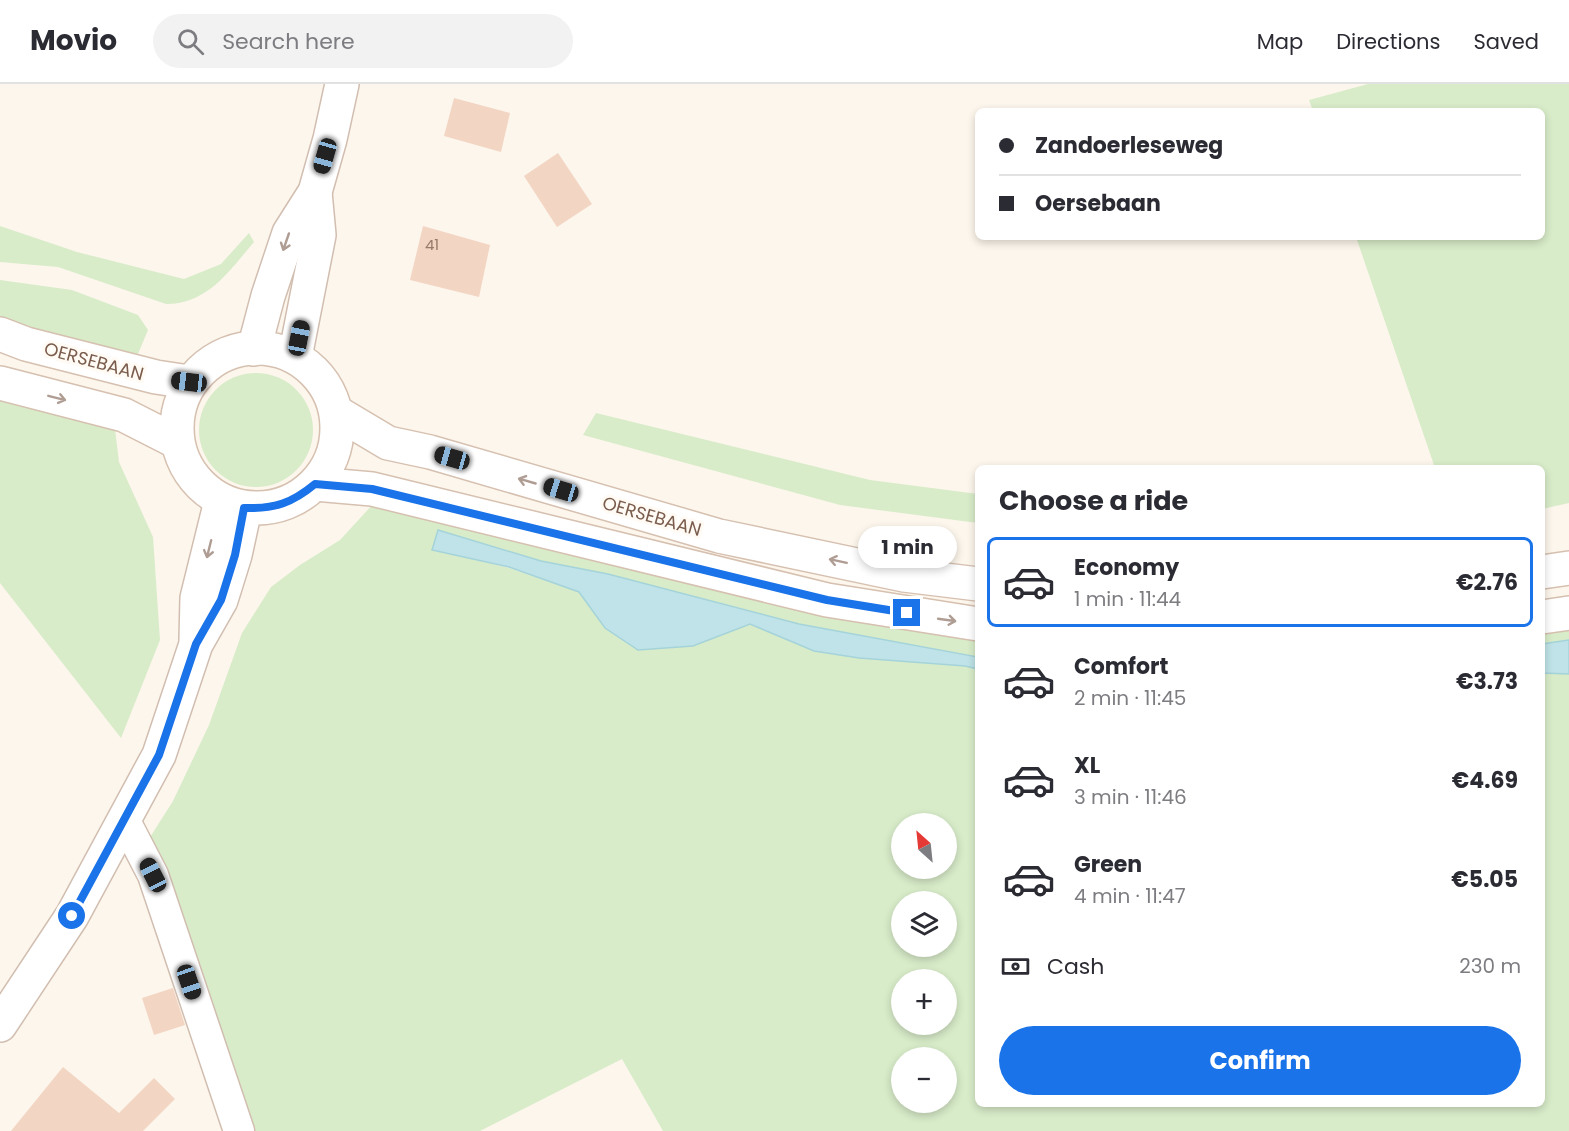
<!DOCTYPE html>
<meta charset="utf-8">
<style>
body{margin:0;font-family:Poppins,sans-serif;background:#f2f2f3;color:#2b2b33;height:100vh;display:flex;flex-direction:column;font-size:22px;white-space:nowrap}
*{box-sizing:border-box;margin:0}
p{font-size:20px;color:#7c7c81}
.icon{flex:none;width:33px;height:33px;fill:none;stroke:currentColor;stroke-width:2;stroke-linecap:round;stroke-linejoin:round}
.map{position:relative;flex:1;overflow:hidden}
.drawer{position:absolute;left:975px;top:381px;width:570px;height:642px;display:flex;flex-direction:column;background:#fff;border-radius:9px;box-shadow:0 3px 9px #0003}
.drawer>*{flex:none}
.top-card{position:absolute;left:975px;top:24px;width:570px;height:132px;border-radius:9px;box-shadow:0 3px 9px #0003;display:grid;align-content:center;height:132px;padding:0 24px;background:#fff}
.needle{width:39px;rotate:333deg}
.fabs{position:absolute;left:891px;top:729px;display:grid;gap:12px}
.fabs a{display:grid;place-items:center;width:66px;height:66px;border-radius:50%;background:#fff;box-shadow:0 3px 9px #0003;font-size:30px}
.end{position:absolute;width:27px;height:27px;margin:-14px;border:8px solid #1a73e8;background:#fff;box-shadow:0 0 0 3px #fff}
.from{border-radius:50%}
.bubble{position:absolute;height:42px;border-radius:21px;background:#fff;box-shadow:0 3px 9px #0003;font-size:20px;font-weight:700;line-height:42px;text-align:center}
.car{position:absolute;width:18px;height:36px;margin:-18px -9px;border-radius:8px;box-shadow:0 0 4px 2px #0007;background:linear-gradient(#222 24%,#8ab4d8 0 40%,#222 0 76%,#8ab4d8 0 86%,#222 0)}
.top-card b{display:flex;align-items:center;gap:21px;height:57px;font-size:22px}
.top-card b+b{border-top:2px solid #e1e1e2}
.top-card i{width:15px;height:15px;background:#2b2b33}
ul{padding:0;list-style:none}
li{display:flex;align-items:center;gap:18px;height:90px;margin:0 12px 9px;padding:0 12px;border:3px solid transparent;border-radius:9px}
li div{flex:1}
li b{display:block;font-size:22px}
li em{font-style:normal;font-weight:700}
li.selected{border-color:#1a73e8}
li>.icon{width:54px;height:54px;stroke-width:1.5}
h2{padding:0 24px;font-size:27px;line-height:72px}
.pay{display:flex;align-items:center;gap:15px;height:66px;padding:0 24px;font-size:22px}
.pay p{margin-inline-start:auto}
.cta{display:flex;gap:12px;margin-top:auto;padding:12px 24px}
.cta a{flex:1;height:69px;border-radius:36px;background:#1a73e8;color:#fff;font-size:24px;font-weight:700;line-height:69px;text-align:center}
header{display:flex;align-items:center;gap:36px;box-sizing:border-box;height:84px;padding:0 30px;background:#fff;border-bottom:2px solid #e1e1e2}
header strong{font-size:28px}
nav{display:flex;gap:33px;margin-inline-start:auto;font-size:21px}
.search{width:420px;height:54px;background:#f2f2f3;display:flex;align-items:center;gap:15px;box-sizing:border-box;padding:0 21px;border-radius:33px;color:#7c7c81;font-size:22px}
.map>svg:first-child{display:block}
.green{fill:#d8ecc9;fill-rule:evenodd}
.water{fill:#bfe3e8;stroke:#a5d3da;stroke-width:1.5}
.building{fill:#f3d5c3}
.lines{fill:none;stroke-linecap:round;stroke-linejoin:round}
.minor-casing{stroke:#d1beb0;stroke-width:33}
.tertiary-casing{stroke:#d1beb0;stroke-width:36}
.secondary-casing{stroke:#d6c0b0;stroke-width:36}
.minor{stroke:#fff;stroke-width:30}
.tertiary{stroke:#fff;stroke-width:33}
.secondary{stroke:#fff;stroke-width:33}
.oneway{stroke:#af9d94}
.route{stroke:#1a73e8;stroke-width:8}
.labels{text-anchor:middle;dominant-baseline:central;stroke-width:6;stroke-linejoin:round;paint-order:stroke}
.number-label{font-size:15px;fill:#987a6a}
.street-label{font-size:18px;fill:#7a5c4d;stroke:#fffaf3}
</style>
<header>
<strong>Movio</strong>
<div class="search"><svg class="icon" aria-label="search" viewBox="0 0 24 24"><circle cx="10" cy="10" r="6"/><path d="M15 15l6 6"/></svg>Search here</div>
<nav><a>Map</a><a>Directions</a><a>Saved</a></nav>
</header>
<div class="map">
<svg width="1569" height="1047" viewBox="0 0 1569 1047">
<rect width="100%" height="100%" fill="#fdf6ec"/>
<g class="green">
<path d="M1368,0H1569V419L1542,425V384H1435L1356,153H1542V27H1313L1309,16Z"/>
<path d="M0,142L77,168L184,195L221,180L249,149L254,158C229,187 208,220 166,220L58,183L0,178Z"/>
<path d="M0,196L72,206L138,231L148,246L135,277L0,237Z"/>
<circle cx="256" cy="346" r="57"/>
<path d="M0,310L115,345L119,378L153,453L160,556L121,654L0,499Z"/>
<path d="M596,329L870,396L978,410V439L840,421L583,351Z"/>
<path d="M374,419L978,547V573L799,540L608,490L541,477L432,465L509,484L579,508L605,544L693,562L750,540L814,567L859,574L965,582L978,585V1020H1542V589L1569,590V1047H663L622,975L480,1047H244L145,761L173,717L209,641L242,549L271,503L300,481L340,456ZM902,740H946V784H902ZM902,818H946V862H902ZM902,896H946V940H902ZM902,974H946V1018H902Z"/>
<path d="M1569,542V556L1542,560V546Z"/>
</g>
<g class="water">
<path d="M438,446L541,477L608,490L799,540L978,573V585L965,582L859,574L814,567L750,540L693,562L638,566L605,544L579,508L509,483L432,466Z"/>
<path d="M1569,556V590L1542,589V560Z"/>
</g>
<g class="building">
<path d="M454,14L510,29L501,68L444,52Z"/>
<path d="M558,69L592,120L557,143L524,92Z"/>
<path d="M423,142L490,161L479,213L410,196Z"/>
<path d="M173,904L185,941L154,951L142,914Z"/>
<path d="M63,983L119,1029L154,994L175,1015L143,1047H11Z"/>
</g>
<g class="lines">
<defs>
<path id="minor" d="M125,737L153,791L239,1047"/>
<g id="tertiary">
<path d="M254,265L268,212L289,149L315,108L330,55L342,0"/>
<path d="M295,273L319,151L315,108"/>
<path d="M196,555L197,514L221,417"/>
<path d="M0,941L72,832L159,671L196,560L221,516L235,471L245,425"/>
</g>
<g id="secondary">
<path d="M0,250L26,260L156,293L189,298"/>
<circle cx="257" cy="344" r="80"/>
<path d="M0,299L124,331L177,358"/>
<path d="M336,328L388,359L430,368L719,452L904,491L978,500"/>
<path d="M315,400L372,405L827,516L978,540"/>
<path d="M1542,488L1569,484"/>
<path d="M1542,533L1569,529"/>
</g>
</defs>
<use href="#minor" class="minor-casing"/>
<use href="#tertiary" class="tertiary-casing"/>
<use href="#secondary" class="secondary-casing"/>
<use href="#minor" class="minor"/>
<use href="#tertiary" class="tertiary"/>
<use href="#secondary" class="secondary"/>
</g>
<defs><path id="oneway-shaft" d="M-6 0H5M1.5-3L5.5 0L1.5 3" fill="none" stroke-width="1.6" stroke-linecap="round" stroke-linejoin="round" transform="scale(1.5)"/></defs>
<g class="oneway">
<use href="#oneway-shaft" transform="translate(286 158) rotate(109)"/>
<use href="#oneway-shaft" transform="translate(57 314) rotate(14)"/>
<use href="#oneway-shaft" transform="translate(527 397) rotate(-164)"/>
<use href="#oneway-shaft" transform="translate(209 465) rotate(104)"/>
<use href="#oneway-shaft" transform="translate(838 477) rotate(-168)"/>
<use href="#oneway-shaft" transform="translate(947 536) rotate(8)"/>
</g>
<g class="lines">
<path class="route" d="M72,832L159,671L196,560L221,516L235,471L244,424C275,425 292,419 315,400L372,405L827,516L907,529"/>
</g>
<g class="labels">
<g class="number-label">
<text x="432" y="160">41</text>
</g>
<g class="street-label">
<text transform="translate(94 277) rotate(15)">OERSEBAAN</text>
<text transform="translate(652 432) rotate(16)">OERSEBAAN</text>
</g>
</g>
</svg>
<div class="fabs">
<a><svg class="needle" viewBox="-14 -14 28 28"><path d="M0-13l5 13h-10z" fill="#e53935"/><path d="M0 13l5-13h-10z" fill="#7c7c81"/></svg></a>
<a><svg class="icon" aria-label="layers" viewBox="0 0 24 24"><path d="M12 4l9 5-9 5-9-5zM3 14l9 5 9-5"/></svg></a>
<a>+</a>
<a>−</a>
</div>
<i class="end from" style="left:72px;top:832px"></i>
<i class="end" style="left:907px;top:529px"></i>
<div class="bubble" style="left:858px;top:442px;width:99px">1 min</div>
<i class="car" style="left:325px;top:72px;rotate:196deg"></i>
<i class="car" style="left:299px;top:254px;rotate:11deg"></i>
<i class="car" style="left:189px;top:298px;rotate:277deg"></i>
<i class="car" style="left:452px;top:374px;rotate:286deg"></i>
<i class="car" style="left:561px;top:406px;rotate:287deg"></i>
<i class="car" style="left:153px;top:791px;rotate:333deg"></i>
<i class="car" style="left:189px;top:898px;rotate:161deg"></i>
<div class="top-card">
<b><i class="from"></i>Zandoerleseweg</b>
<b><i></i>Oersebaan</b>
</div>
<section class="drawer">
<h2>Choose a ride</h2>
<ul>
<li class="selected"><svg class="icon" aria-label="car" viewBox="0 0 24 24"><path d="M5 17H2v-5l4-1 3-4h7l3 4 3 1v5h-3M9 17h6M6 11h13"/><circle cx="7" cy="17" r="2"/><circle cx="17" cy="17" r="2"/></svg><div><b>Economy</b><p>1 min · 11:44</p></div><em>€2.76</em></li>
<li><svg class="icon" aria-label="car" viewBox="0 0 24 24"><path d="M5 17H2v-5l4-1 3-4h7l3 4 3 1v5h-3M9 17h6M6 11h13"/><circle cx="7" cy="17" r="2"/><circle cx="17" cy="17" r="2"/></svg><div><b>Comfort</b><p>2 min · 11:45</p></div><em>€3.73</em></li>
<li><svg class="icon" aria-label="car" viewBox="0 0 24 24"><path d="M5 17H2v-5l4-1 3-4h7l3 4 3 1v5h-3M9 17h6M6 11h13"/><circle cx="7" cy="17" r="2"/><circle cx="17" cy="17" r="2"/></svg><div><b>XL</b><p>3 min · 11:46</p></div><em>€4.69</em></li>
<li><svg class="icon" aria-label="car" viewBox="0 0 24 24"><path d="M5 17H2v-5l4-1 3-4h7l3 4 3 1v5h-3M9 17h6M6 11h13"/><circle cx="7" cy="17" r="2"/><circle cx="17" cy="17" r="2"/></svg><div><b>Green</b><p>4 min · 11:47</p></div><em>€5.05</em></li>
</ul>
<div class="pay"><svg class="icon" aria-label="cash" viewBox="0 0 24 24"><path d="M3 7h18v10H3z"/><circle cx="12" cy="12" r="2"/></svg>Cash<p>230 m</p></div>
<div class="cta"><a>Confirm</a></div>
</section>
</div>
